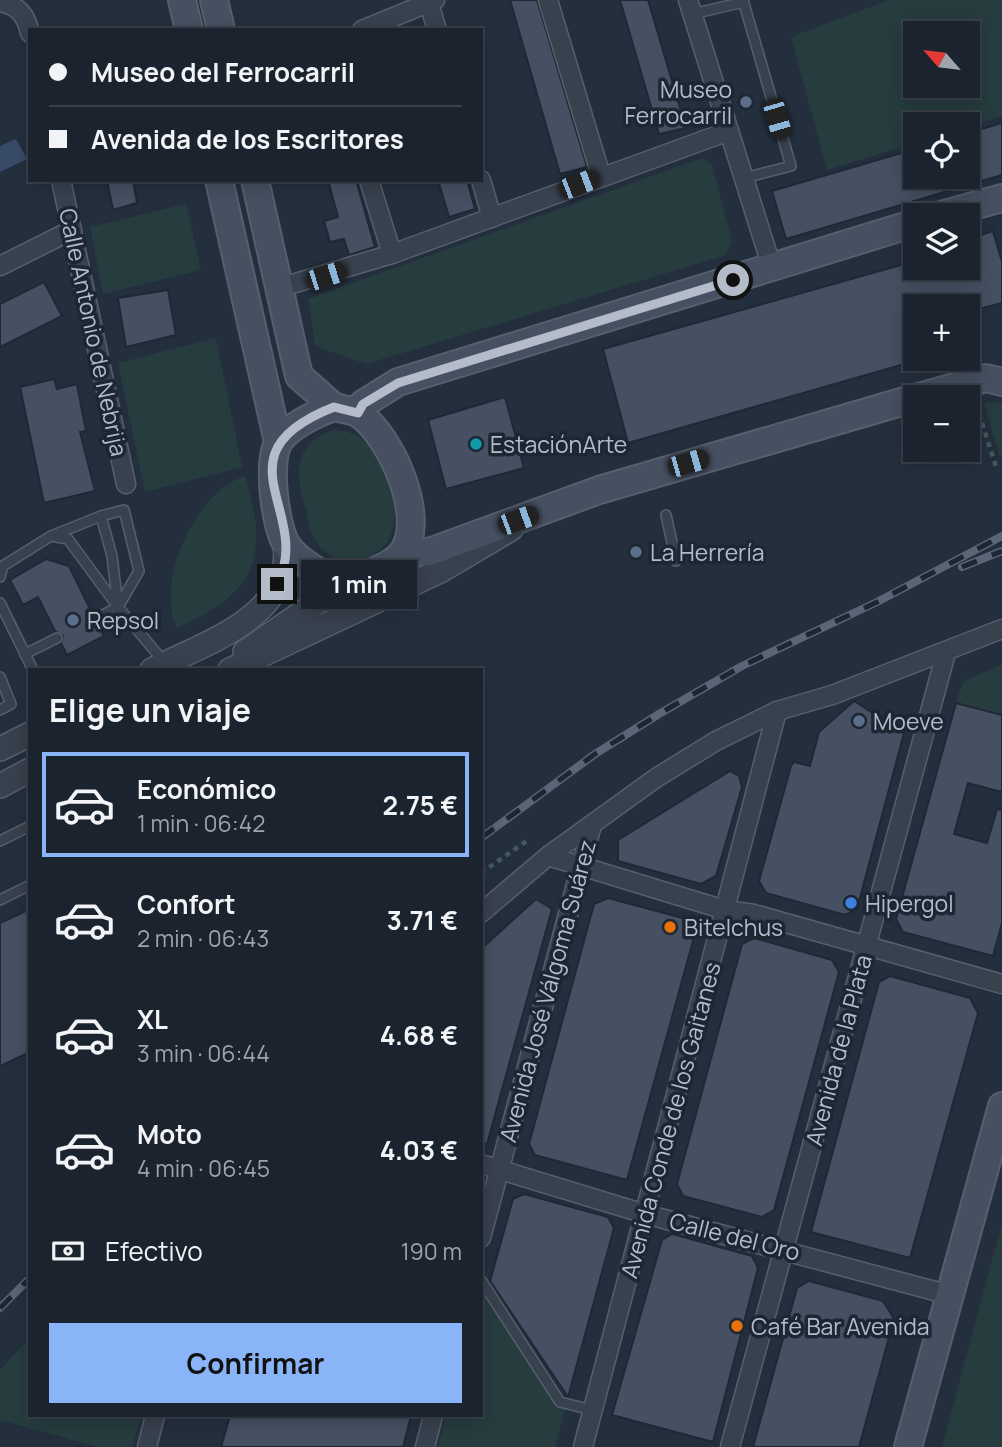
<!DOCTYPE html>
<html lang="es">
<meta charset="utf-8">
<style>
body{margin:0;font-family:Manrope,sans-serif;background:#242b36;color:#f1f3f6;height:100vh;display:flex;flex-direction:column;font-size:26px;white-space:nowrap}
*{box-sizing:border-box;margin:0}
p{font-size:23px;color:#a0a4aa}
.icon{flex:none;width:38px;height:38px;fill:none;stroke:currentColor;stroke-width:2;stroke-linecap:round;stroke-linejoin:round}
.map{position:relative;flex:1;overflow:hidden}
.panel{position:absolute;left:28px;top:668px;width:455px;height:749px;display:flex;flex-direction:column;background:#1b232e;border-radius:0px;box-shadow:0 4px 18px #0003,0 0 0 2px #39404a}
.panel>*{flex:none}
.top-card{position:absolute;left:28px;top:28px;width:455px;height:154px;border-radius:0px;box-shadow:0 4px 18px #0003,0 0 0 2px #39404a;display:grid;align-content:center;height:154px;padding:0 21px;background:#1b232e}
.needle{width:46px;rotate:298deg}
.tools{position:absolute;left:903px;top:21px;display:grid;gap:14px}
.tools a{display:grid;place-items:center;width:77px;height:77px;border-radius:0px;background:#1b232e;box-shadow:0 4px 18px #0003,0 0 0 2px #39404a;font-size:35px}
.end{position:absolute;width:32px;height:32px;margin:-16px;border:9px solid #b4bcc9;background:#111;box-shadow:0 0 0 4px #111}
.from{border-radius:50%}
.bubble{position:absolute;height:49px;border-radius:0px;background:#1b232e;box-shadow:0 4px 18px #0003,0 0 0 2px #39404a;font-size:23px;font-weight:700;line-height:49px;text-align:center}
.car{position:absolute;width:21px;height:42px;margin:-21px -10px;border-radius:9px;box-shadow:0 0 5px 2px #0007;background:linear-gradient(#222 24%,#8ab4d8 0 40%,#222 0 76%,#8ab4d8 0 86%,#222 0)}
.top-card b{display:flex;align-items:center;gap:24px;height:66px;font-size:26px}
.top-card b+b{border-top:2px solid #39404a}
.top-card i{width:18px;height:18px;background:#f1f3f6}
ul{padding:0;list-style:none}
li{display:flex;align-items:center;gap:21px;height:105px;margin:0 14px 10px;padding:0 7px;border:4px solid transparent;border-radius:0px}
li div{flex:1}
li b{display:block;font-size:26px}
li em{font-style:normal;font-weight:700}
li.selected{border-color:#8ab4f8}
li>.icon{width:63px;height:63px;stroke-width:1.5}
h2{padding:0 21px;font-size:32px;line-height:84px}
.pay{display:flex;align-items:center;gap:18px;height:77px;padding:0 21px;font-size:26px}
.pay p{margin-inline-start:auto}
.button{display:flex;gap:14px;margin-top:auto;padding:14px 21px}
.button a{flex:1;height:80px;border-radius:0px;background:#8ab4f8;color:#111;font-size:28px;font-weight:700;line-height:80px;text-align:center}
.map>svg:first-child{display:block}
.green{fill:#263c3f;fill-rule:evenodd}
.water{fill:#394c67}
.building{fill:#455162;stroke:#1f2835;stroke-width:2}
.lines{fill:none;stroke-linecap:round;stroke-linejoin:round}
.service-casing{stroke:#565f6c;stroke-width:12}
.minor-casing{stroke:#565f6c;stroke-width:21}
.tertiary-casing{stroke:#565f6c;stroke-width:26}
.secondary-casing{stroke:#565f6c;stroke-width:30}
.path{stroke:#44595c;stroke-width:4.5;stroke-dasharray:5 5;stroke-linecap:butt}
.service{stroke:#38414e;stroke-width:9}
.minor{stroke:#38414e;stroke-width:18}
.tertiary{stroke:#38414e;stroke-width:23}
.secondary{stroke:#465061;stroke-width:26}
.rail-casing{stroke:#5a6575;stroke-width:8}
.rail{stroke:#1d2633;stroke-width:5;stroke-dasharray:16;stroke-linecap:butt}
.route{stroke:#b4bcc9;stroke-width:9}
.service-dot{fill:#5c6f8a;stroke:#1d2633;stroke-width:2.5}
.culture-dot{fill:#0f9aa8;stroke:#1d2633;stroke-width:2.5}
.shop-dot{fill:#3f7fe0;stroke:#1d2633;stroke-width:2.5}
.food-dot{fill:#e8710a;stroke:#1d2633;stroke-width:2.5}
.labels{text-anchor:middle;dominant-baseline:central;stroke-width:7;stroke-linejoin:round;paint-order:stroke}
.poi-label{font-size:23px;fill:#b4bcc9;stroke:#1d2633;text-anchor:start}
.street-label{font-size:23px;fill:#b4bcc9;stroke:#1d2633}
</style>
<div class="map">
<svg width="1002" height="1447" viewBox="0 0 1002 1447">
<rect width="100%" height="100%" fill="#242f3e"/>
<g class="green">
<path d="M889,0H1002V116L968,127L915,124V143L827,170L791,37ZM968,33V86H915V33Z"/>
<path d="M702,158L712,165L732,241L726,255L366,364L315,346L308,299Z"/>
<path d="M186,204L201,270L103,294L90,227Z"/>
<path d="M216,338L242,467L145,492L118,363Z"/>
<path d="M1002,402V456L1000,457L984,403Z"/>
<path d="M332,430C373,430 384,465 393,500C397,517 394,538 381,549C359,568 326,563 313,536C309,529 308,519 306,510C295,474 292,447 332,430Z"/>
<path d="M245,476C271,559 254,593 177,628C154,582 196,491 245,476Z"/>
<path d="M1002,664V715L956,703L963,682Z"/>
<path d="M1002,1223V1447H942Z"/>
<path d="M481,1296L487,1298L559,1405L565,1408L555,1447H438L446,1416H481Z"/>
<path d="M30,1337V1416H141L132,1447H98L0,1420V1370Z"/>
</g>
<path class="water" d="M16,139L27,159L0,172V146Z"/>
<g class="building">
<path d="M510,0H537L587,167L560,174Z"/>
<path d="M620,0H648L686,128L659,134Z"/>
<path d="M1002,123V175L786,239L772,191L915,149V177H968V133Z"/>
<path d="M107,180H133L137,203L113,210Z"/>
<path d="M328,180H356L375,247L349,255L344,239L330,242L324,221L338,217Z"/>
<path d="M438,180H467L475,209L449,217Z"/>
<path d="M993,231L1002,262V303L968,312V306H915V361L628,443L603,349L915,261V268H968V239Z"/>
<path d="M44,282L62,316L0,347V304Z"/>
<path d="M168,290L176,335L126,347L118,298Z"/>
<path d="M54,379L57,389L77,384L86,431L80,432L95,491L44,503L20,387Z"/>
<path d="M505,397L524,468L446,489L428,420Z"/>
<path d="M46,559L69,566L92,613L91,621L98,625L104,636L67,655L61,643L63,636L55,631L38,597L23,605L10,580Z"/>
<path d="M854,701L904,733L857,909L845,915L766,893L759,881L791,766L794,762L810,766L819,732Z"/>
<path d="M956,703L1002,715V792L968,783L954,834L987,843L997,809L1002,810V923L993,956L903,932L896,919Z"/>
<path d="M730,771L739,776L742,787L716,876L701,884L618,861V840Z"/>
<path d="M608,898L690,920L696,930L627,1180L535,1155L529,1144L594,904Z"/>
<path d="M536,899L552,909L487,1144L481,1143V949Z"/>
<path d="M30,909V1052L0,1066V923Z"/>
<path d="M754,938L832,960L839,972L774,1210L762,1217L683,1196L677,1184L742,944Z"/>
<path d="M890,976L970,998L978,1013L910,1258L811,1232L879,982Z"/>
<path d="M524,1194L608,1217L614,1228L568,1397L490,1281L513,1199Z"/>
<path d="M672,1234L752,1256L758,1268L713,1442L612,1415L662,1240Z"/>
<path d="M809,1281L883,1301L894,1319L859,1447H753L797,1288Z"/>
<path d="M230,1416H411L403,1447H221Z"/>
</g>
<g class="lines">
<defs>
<g id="service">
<path d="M743,0L791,166L744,178"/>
<path d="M692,14L744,2"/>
<path d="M666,515L676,561"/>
<path d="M0,577L3,566L51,536L101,516L112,556L118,607L68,539L51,536"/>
<path d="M0,603L33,670"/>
<path d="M118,607L164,662"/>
<path d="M97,618L118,607L139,571L124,510L101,516"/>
<path d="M25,654L57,638"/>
<path d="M0,677L11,704L0,710"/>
<path d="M0,841L30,826"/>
<path d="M0,900L30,885"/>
<path d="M481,1280L560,1402L592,1410"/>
</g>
<g id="minor">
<path d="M428,0L437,30"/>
<path d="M548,0L601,176"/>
<path d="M688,0L772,268"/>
<path d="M0,2C19,6 26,15 30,33"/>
<path d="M362,30L435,0"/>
<path d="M61,180L126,484"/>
<path d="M369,180L392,254"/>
<path d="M481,180L492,218"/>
<path d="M0,266L72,230"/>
<path d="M279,288L392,254L729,131"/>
<path d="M548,856L725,910L754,914L1002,984"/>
<path d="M481,913L548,856L656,778L716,741L777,711L832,695L1002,629"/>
<path d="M481,1164L645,1214L950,1295"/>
<path d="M481,1238L592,825"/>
<path d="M147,1447L155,1416"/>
<path d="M425,1447L433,1416"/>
<path d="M583,1447L777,711"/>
<path d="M730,1447L946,653"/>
</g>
<g id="tertiary">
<path d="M245,652L326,596L337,581"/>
<path d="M152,670C198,646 267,626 284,571C286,562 286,552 286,543"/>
<path d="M230,670L440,571L511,529"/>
<path d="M0,749L30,734"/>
<path d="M0,786L30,770"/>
</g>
<g id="secondary">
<path d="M182,0L189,30"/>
<path d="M214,0L221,30"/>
<path d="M219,180L278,442"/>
<path d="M255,180L299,376L334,407"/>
<path d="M941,215L1002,198"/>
<path d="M919,397L986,378L1002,382"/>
<path d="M334,407C341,409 353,410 359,414C391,436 427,517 403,552C397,560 386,566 377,570C371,574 361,581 354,582C333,585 297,561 286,544C275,524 266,459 280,440C293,424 315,414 334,407Z"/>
<path d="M358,413L363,404L398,382L915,223"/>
<path d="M404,551L429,552L599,490L915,398"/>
<path d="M908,1447L1002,1106"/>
</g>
</defs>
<use href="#service" class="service-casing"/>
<use href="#minor" class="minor-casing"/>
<use href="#tertiary" class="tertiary-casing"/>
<use href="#secondary" class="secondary-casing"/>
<g class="path">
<path d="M976,404L997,470"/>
<path d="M481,873L528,840"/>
</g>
<use href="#service" class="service"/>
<use href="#minor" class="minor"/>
<use href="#tertiary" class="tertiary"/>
<use href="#secondary" class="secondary"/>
<defs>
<g id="rail">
<path d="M962,567L1002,551"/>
<path d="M481,838L595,754L659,714L742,666L877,602L1002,536"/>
<path d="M0,1308L30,1278"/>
</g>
</defs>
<use href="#rail" class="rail-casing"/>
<use href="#rail" class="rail"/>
</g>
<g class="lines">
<path class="route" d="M277,584C315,513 212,455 334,407L358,413L363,404L398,383L733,280"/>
</g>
<g class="service-dot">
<circle cx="746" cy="102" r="7"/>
<circle cx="636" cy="552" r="7"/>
<circle cx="73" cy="620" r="7"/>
<circle cx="859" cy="721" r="7"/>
</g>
<circle class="culture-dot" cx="476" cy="444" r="7"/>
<circle class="shop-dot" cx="851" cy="903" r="7"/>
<g class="food-dot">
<circle cx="670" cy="927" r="7"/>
<circle cx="737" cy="1326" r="7"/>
</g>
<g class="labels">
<g class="poi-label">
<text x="732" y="89" text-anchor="end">Museo<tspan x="732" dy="26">Ferrocarril</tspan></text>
<text x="490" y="444">EstaciónArte</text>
<text x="650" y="552">La Herrería</text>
<text x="87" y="620">Repsol</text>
<text x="873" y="721">Moeve</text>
<text x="865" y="903">Hipergol</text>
<text x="684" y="927">Bitelchus</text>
<text x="751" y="1326">Café Bar Avenida</text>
</g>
<g class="street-label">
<text transform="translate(94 332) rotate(78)">Calle Antonio de Nebrija</text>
<text transform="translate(547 991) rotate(-75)">Avenida José Válgoma Suárez</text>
<text transform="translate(838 1050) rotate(-75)">Avenida de la Plata</text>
<text transform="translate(670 1120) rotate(-75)">Avenida Conde de los Gaitanes</text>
<text transform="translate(735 1236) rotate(14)">Calle del Oro</text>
</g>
</g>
</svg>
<div class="tools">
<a><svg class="needle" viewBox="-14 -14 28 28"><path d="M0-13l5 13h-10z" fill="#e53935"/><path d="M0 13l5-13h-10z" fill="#a0a4aa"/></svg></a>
<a><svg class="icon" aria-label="locate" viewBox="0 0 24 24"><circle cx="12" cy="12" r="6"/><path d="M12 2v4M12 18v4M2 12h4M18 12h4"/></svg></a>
<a><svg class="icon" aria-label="layers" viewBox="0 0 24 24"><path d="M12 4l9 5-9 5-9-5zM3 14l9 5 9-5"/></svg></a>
<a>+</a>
<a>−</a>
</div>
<i class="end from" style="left:733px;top:280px"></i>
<i class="end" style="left:277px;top:584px"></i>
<div class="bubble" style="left:301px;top:560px;width:116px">1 min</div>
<i class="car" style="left:777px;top:119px;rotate:164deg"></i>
<i class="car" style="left:579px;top:184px;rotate:69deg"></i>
<i class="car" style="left:326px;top:276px;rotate:72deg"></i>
<i class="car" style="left:688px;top:463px;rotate:74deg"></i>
<i class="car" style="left:518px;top:520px;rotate:70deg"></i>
<div class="top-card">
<b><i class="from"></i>Museo del Ferrocarril</b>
<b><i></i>Avenida de los Escritores</b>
</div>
<section class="panel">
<h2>Elige un viaje</h2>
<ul>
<li class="selected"><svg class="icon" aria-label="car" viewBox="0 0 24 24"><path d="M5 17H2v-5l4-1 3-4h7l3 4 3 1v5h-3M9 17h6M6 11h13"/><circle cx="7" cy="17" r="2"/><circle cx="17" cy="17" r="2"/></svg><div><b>Económico</b><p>1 min · 06:42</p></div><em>2.75 €</em></li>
<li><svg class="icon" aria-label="car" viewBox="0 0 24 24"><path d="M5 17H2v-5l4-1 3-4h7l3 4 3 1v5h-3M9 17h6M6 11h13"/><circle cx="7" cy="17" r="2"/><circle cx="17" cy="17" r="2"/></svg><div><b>Confort</b><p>2 min · 06:43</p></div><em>3.71 €</em></li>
<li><svg class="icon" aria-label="car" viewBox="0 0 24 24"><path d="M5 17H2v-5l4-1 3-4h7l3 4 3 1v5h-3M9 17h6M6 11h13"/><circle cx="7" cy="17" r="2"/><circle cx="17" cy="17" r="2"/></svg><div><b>XL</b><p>3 min · 06:44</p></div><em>4.68 €</em></li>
<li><svg class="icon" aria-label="car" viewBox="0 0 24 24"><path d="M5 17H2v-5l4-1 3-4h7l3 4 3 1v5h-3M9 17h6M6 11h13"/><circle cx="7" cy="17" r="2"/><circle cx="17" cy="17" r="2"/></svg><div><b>Moto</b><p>4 min · 06:45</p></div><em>4.03 €</em></li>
</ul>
<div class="pay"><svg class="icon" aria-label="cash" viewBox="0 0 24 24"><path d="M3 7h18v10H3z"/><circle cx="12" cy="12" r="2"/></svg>Efectivo<p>190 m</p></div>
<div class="button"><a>Confirmar</a></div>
</section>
</div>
